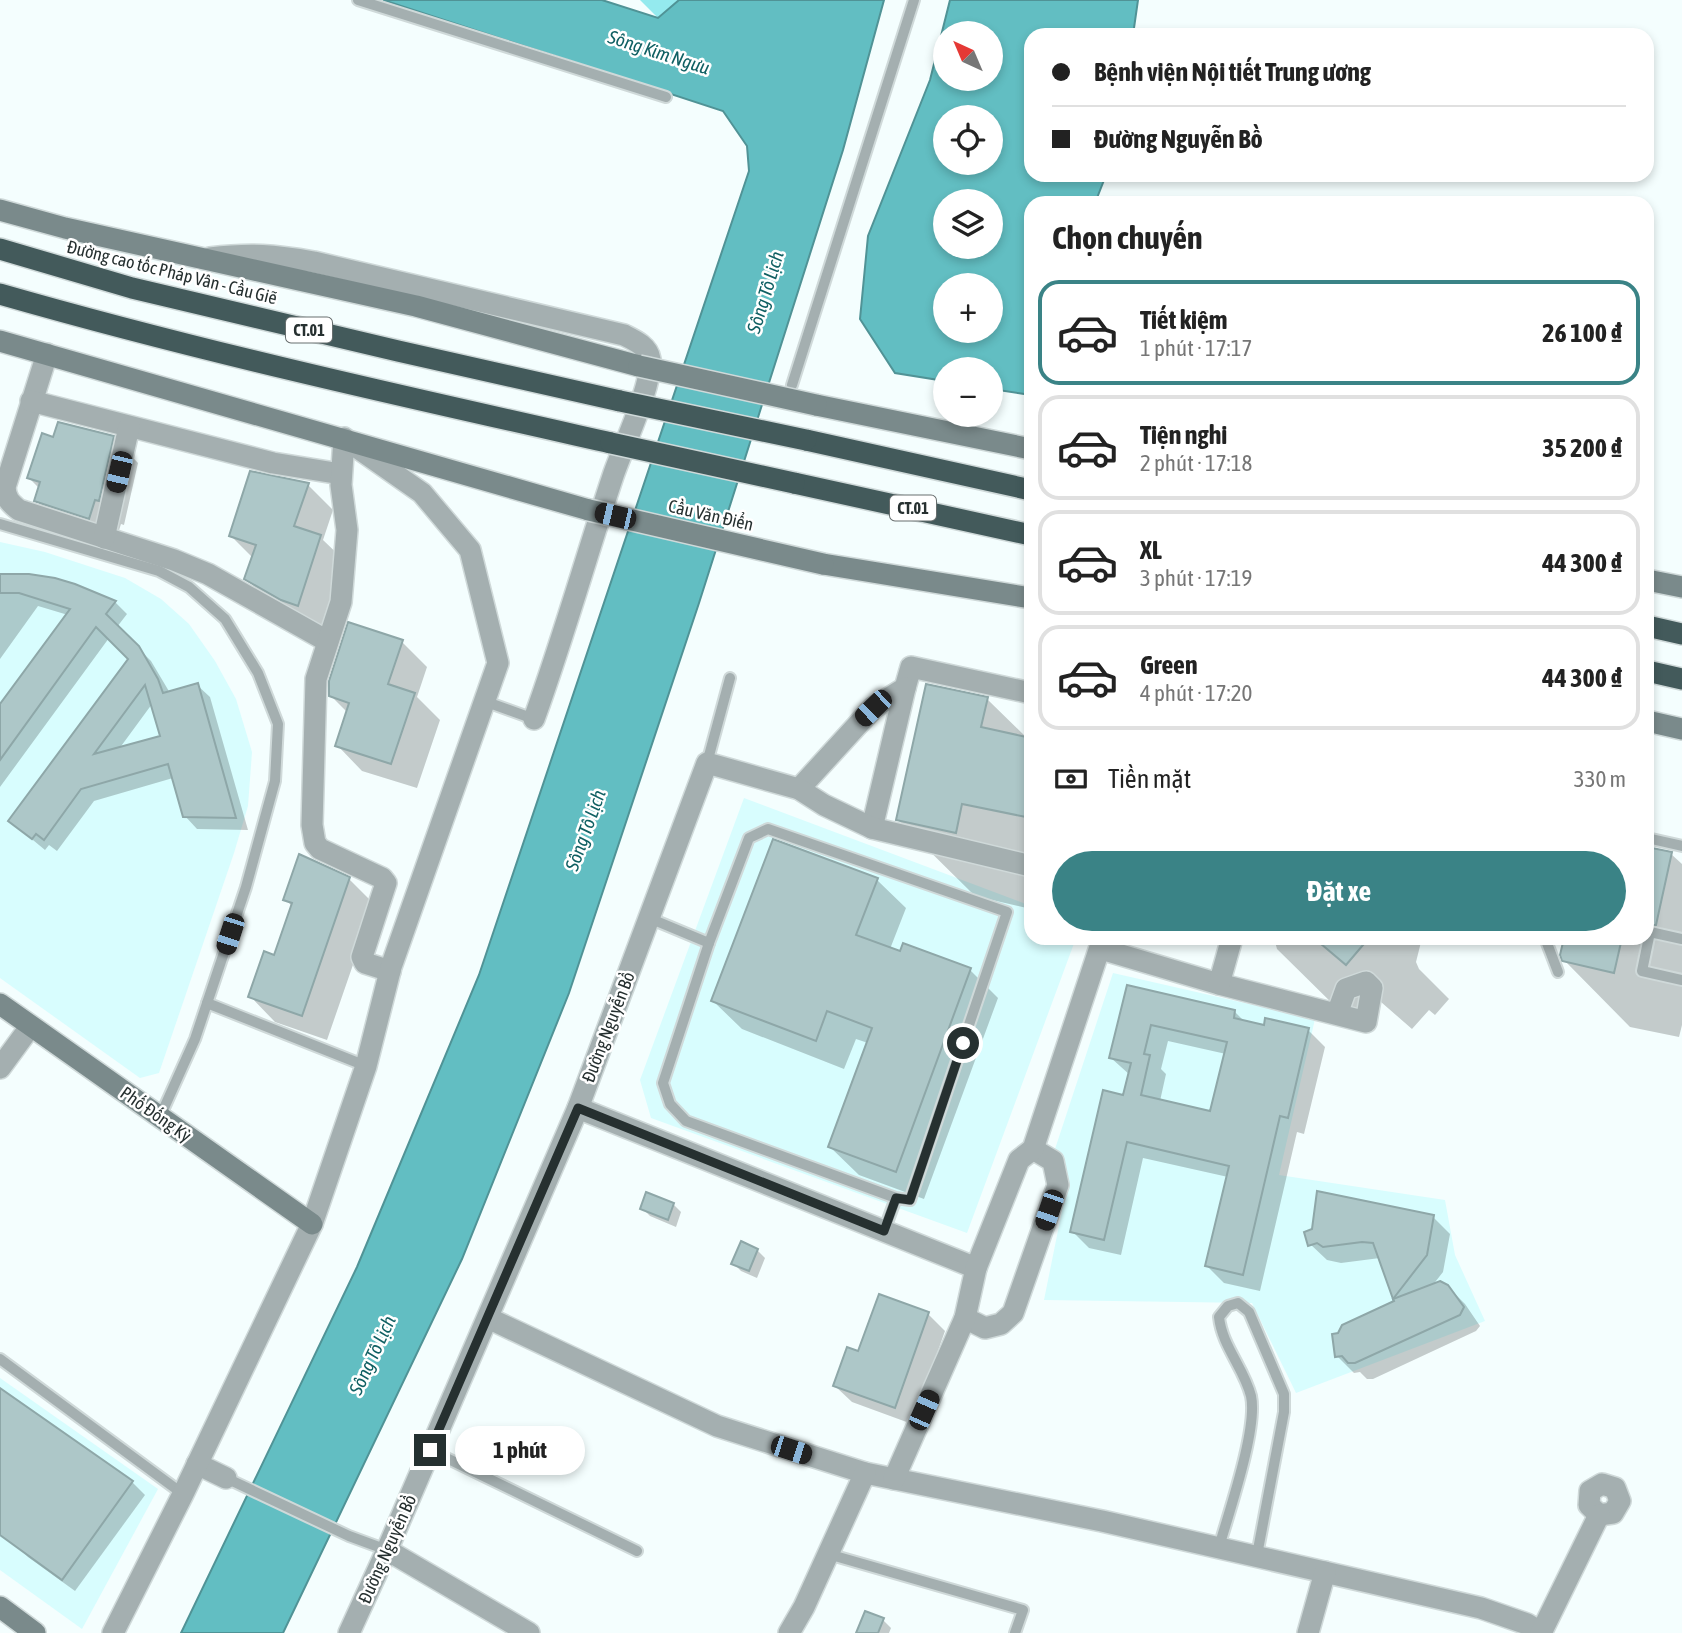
<!DOCTYPE html>
<html lang="vi">
<meta charset="utf-8">
<style>
body{margin:0;font-family:"Asap Condensed",sans-serif;background:#f2f2f2;color:#222;height:100vh;display:flex;flex-direction:column;font-size:26px;white-space:nowrap}
*{box-sizing:border-box;margin:0}
p{font-size:23px;color:#767676}
.icon{flex:none;width:38px;height:38px;fill:none;stroke:currentColor;stroke-width:2;stroke-linecap:round;stroke-linejoin:round}
.map{position:relative;flex:1;overflow:hidden}
.sheet{position:absolute;left:1024px;top:196px;width:630px;height:749px;display:flex;flex-direction:column;background:#fff;border-radius:21px;box-shadow:0 4px 10px #0003}
.sheet>*{flex:none}
.banner{position:absolute;left:1024px;top:28px;width:630px;height:154px;border-radius:21px;box-shadow:0 4px 10px #0003;display:grid;align-content:center;height:154px;padding:0 28px;background:#fff}
.needle{width:46px;rotate:316deg}
.fabs{position:absolute;left:933px;top:21px;display:grid;gap:14px}
.fabs a{display:grid;place-items:center;width:70px;height:70px;border-radius:50%;background:#fff;box-shadow:0 4px 10px #0003;font-size:35px}
.end{position:absolute;width:32px;height:32px;margin:-16px;border:9px solid #263030;background:#fff;box-shadow:0 0 0 4px #fff}
.from{border-radius:50%}
.bubble{position:absolute;height:49px;border-radius:24px;background:#fff;box-shadow:0 4px 10px #0003;font-size:23px;font-weight:700;line-height:49px;text-align:center}
.car{position:absolute;width:21px;height:42px;margin:-21px -10px;border-radius:9px;box-shadow:0 0 5px 2px #0007;background:linear-gradient(#222 24%,#8ab4d8 0 40%,#222 0 76%,#8ab4d8 0 86%,#222 0)}
.banner b{display:flex;align-items:center;gap:24px;height:66px;font-size:26px}
.banner b+b{border-top:2px solid #e0e0e0}
.banner i{width:18px;height:18px;background:#222}
ul{padding:0;list-style:none}
li{display:flex;align-items:center;gap:21px;height:105px;margin:0 14px 10px;padding:0 14px;border:4px solid #e0e0e0;border-radius:21px}
li div{flex:1}
li b{display:block;font-size:26px}
li em{font-style:normal;font-weight:700}
li.on{border-color:#3a8386}
li>.icon{width:63px;height:63px;stroke-width:1.5}
h2{padding:0 28px;font-size:32px;line-height:84px}
.pay{display:flex;align-items:center;gap:18px;height:77px;padding:0 28px;font-size:26px}
.pay p{margin-inline-start:auto}
.cta{display:flex;gap:14px;margin-top:auto;padding:14px 28px}
.cta a{flex:1;height:80px;border-radius:42px;background:#3a8386;color:#fff;font-size:28px;font-weight:700;line-height:80px;text-align:center}
.map>svg:first-child{display:block}
.built{fill:#d8fdfe}
.green{fill:#94eaee}
.water{fill:#62bec2;stroke:#509396;stroke-width:2;fill-rule:evenodd}
.shadow{fill:#0003;fill-rule:evenodd}
.building{fill:#adc7c8;stroke:#8ea7a8;stroke-width:2;fill-rule:evenodd}
.lines{fill:none;stroke-linecap:round;stroke-linejoin:round}
.lane-casing{stroke:#cfd9d9;stroke-width:14}
.street-casing{stroke:#cfd9d9;stroke-width:24}
.secondary-casing{stroke:#cfd9d9;stroke-width:24}
.highway-casing{stroke:#cfd9d9;stroke-width:24}
.lane{stroke:#a4afb0;stroke-width:10}
.street{stroke:#a4afb0;stroke-width:21}
.secondary{stroke:#7a8a8b;stroke-width:21}
.highway{stroke:#435a5b;stroke-width:21}
.secondary-bridge-casing{stroke:#cfd9d9;stroke-width:24;stroke-linecap:butt}
.highway-bridge-casing{stroke:#cfd9d9;stroke-width:24;stroke-linecap:butt}
.secondary-bridge{stroke:#7a8a8b;stroke-width:21}
.highway-bridge{stroke:#435a5b;stroke-width:21}
.route{stroke:#263030;stroke-width:9}
.labels{text-anchor:middle;dominant-baseline:central;stroke-width:5;stroke-linejoin:round;paint-order:stroke}
.shield{fill:#fff;stroke:#676e6e;stroke-width:2}
.shield-label{font-size:16px;font-weight:bold;fill:#263030}
.street-label{font-size:18px;fill:#263030;stroke:#fff}
.water-label{font-size:19px;font-style:italic;fill:#106063;stroke:#fff}
</style>
<div class="map">
<svg width="1682" height="1633" viewBox="0 0 1682 1633">
<rect width="100%" height="100%" fill="#f4fefe"/>
<g class="built">
<path d="M0,542L45,552L125,578L161,599L189,624L215,661L236,699L252,752L248,806L234,853L159,1073L140,1078L0,978Z"/>
<path d="M744,798L1031,906V938H1076L967,1233L651,1118L640,1080Z"/>
<path d="M1113,973L1315,1019L1279,1175L1445,1200L1455,1255L1485,1321L1296,1393L1252,1303L1044,1300L1067,1186L1062,1155L1055,1149Z"/>
<path d="M0,1378L158,1489L82,1629L0,1570Z"/>
</g>
<path class="green" d="M640,0H680L658,18Z"/>
<g class="water">
<path d="M383,0H602L658,18L679,0H884L843,150L699,603L569,993L462,1259L283,1633H181L357,1267L479,975L749,171L747,146L723,111Z"/>
<path d="M950,0H1138L1133,35H1031V175H1106L1095,203H1031V395L991,389L990,369H945V381L895,373L860,319L868,236L930,80ZM945,33H990V79H945ZM945,117H990V163H945ZM945,201H990V247H945ZM945,285H990V331H945Z"/>
</g>
<g class="shadow">
<path d="M113,437L138,463L124,525L121,524L115,543L61,526L36,500L39,488L29,478Z"/>
<path d="M308,485L333,510L323,540L346,562L323,630L272,604L246,579L253,558L231,536Z"/>
<path d="M0,581L115,602L127,614L117,627L151,661L170,693L197,685L210,697L248,830L197,829L185,816L173,778L94,801L57,851L49,845L45,850L10,821L130,658L109,638L0,787V708L68,615L38,606L0,659ZM152,704L162,737L119,749Z"/>
<path d="M402,642L427,667L417,697L440,720L417,788L362,771L337,745L348,713L330,695Z"/>
<path d="M987,699L1027,738L1031,739V909L975,896L898,820Z"/>
<path d="M774,841L877,880L906,908L890,949L970,970L998,998L924,1199L859,1175L830,1147L868,1043L856,1039L844,1069L742,1029L713,1001Z"/>
<path d="M1647,848L1671,854L1682,864V1025L1679,1037L1630,1027L1564,960L1565,938H1647Z"/>
<path d="M349,879L374,904L327,1040L275,1022L250,996L276,957L293,907L285,899Z"/>
<path d="M1274,938H1422L1416,962L1419,969L1449,999L1435,1015L1429,1010L1412,1029L1381,1002L1343,1014L1277,949Z"/>
<path d="M1128,987L1235,1012L1245,1022L1265,1027L1308,1030L1325,1047L1304,1134L1297,1132L1260,1291L1224,1283L1207,1266L1228,1177L1143,1158L1121,1255L1089,1248L1072,1231L1124,1097L1130,1075L1111,1058ZM1168,1041L1226,1054L1211,1113L1160,1101L1166,1074L1161,1069Z"/>
<path d="M673,1204L681,1212L676,1227L650,1216L642,1208Z"/>
<path d="M1433,1217L1450,1234L1443,1272L1432,1286H1447L1465,1304L1480,1326L1476,1331L1373,1379H1367L1360,1372L1354,1373L1337,1356L1339,1335L1397,1300L1380,1258L1341,1263L1327,1260L1309,1243Z"/>
<path d="M757,1250L765,1258L757,1278L741,1271L733,1263Z"/>
<path d="M880,1296L928,1314L945,1331L912,1424L852,1402L835,1386L859,1354Z"/>
<path d="M0,1389L132,1482L145,1495L75,1591L28,1557L0,1528Z"/>
<path d="M883,1620L891,1628L889,1633H858Z"/>
</g>
<g class="building">
<path d="M58,422L114,436L99,501L95,500L89,519L34,501L40,482L27,478L42,433L53,437Z"/>
<path d="M250,471L309,483L294,526L321,535L298,606L281,600L244,579L256,545L229,536Z"/>
<path d="M0,574H29L55,578L75,584L116,601L106,614L139,646L158,679L163,693L198,683L236,818L183,817L168,764L81,789L44,840L36,834L32,839L8,821L128,659L96,627L0,760V704L70,609L19,593H0ZM145,685L160,736L94,754Z"/>
<path d="M348,622L403,640L388,684L415,693L391,764L335,746L349,703L329,696V681Z"/>
<path d="M926,684L988,697L981,727L1031,738V818L962,804L956,833L896,820Z"/>
<path d="M773,839L878,878L856,935L900,951L903,943L971,968L896,1172L828,1147L872,1028L827,1011L816,1041L711,1001Z"/>
<path d="M1647,847L1672,852L1656,925H1647Z"/>
<path d="M299,854L350,877L302,1016L248,997L264,951L274,955L292,903L283,900Z"/>
<path d="M1314,938H1369L1346,965Z"/>
<path d="M1564,938H1622L1614,973L1562,961L1560,955Z"/>
<path d="M1127,985L1235,1010L1234,1018L1264,1025L1265,1018L1309,1028L1288,1118L1280,1116L1243,1275L1205,1266L1229,1166L1127,1142L1104,1240L1070,1232L1103,1090L1123,1095L1131,1063L1109,1058ZM1151,1025L1227,1042L1210,1111L1141,1095L1150,1055L1144,1054Z"/>
<path d="M1317,1191L1434,1215L1427,1255L1393,1299L1373,1243L1362,1242L1323,1247L1317,1243L1308,1246L1304,1232L1312,1229Z"/>
<path d="M646,1192L674,1203L668,1220L640,1209Z"/>
<path d="M741,1241L758,1249L749,1271L731,1264Z"/>
<path d="M1440,1281L1448,1285L1464,1307L1460,1315L1355,1363H1348L1342,1356L1335,1357L1332,1334L1338,1333L1342,1325L1394,1301L1393,1299Z"/>
<path d="M879,1294L929,1312L895,1408L833,1386L847,1347L858,1351Z"/>
<path d="M0,1388L133,1481L62,1580L0,1535Z"/>
<path d="M865,1611L884,1618L878,1633H856Z"/>
</g>
<g class="lines">
<defs>
<g id="lane">
<path d="M358,0L666,97"/>
<path d="M792,385L914,0"/>
<path d="M0,524L159,571L189,587L225,619L258,673L278,724L275,781L246,887L195,1039L160,1117"/>
<path d="M484,701L534,719"/>
<path d="M707,763L730,678"/>
<path d="M1647,838L1682,846"/>
<path d="M649,918L709,943"/>
<path d="M1545,938L1558,972"/>
<path d="M1682,939L1650,932L1642,971L1682,980"/>
<path d="M207,1003L366,1066"/>
<path d="M884,1231L896,1198L686,1121L670,1104L663,1083L709,943L749,838L768,829L1007,912L910,1200L896,1198"/>
<path d="M0,1359L183,1494"/>
<path d="M430,1450L637,1551"/>
<path d="M226,1478L349,1536L387,1550"/>
<path d="M1219,1547C1229,1512 1258,1428 1251,1396C1244,1368 1222,1346 1219,1317L1228,1306L1238,1303L1249,1312L1284,1394V1412L1257,1555"/>
<path d="M828,1554L1023,1610L1015,1633"/>
</g>
<g id="street">
<path d="M210,258C251,253 274,255 314,262L624,335C634,340 648,346 650,359C653,384 622,449 613,476C586,557 563,639 534,719"/>
<path d="M47,354L5,487C6,499 10,503 19,510L174,560L208,574L327,641"/>
<path d="M31,401L273,463L341,474"/>
<path d="M344,438L341,485L347,530L341,602L316,679L312,825L315,843L320,849L382,878L386,883L362,957L365,963L390,971"/>
<path d="M104,538L129,427"/>
<path d="M799,789L873,708L905,688L911,667L1031,693"/>
<path d="M872,828L905,688"/>
<path d="M1101,949L1219,984L1366,1022L1372,988L1366,982L1346,989L1337,1014"/>
<path d="M1219,984L1232,938"/>
<path d="M0,1068L30,1027"/>
<path d="M578,1108L976,1268"/>
<path d="M488,1318L717,1426L865,1473L1102,1521L1481,1608L1527,1624L1542,1633"/>
<path d="M965,1318L985,1328L1001,1324L1013,1313L1058,1185L1053,1161L1033,1149"/>
<path d="M197,1464L226,1478"/>
<path d="M894,1479L965,1318L976,1268L1019,1160L1033,1149L1103,938"/>
<path d="M1602,1484L1615,1488L1620,1501L1613,1513L1599,1515L1589,1505L1590,1491Z"/>
<path d="M387,1550L529,1633"/>
<path d="M113,1633L183,1494L312,1224L366,1066L391,967L498,663L470,550L422,493L352,444"/>
<path d="M349,1633L387,1550L578,1108L707,763L799,789L824,805L872,828L1031,866"/>
<path d="M789,1633L804,1607L865,1473"/>
<path d="M1308,1633L1325,1572"/>
<path d="M1541,1633L1599,1515"/>
</g>
<g id="secondary">
<path d="M0,210L65,228L416,306L639,366"/>
<path d="M0,341L589,510"/>
<path d="M816,405L1031,449"/>
<path d="M823,564L1031,598"/>
<path d="M1647,580L1682,587"/>
<path d="M1647,721L1682,729"/>
<path d="M0,1004L312,1224"/>
<path d="M0,1607L35,1633"/>
</g>
<g id="highway">
<path d="M0,249L132,288L398,351L620,401"/>
<path d="M0,294C202,352 406,397 611,443"/>
<path d="M806,440L1031,490"/>
<path d="M794,483L1031,535"/>
<path d="M1647,626L1682,634"/>
<path d="M1647,671L1682,679"/>
</g>
</defs>
<use href="#lane" class="lane-casing"/>
<use href="#street" class="street-casing"/>
<use href="#secondary" class="secondary-casing"/>
<use href="#highway" class="highway-casing"/>
<use href="#lane" class="lane"/>
<use href="#street" class="street"/>
<use href="#secondary" class="secondary"/>
<use href="#highway" class="highway"/>
<defs>
<g id="secondary-bridge">
<path d="M639,366L816,405"/>
<path d="M589,510L823,564"/>
</g>
<g id="highway-bridge">
<path d="M620,401L806,440"/>
<path d="M611,443L794,483"/>
</g>
</defs>
<use href="#secondary-bridge" class="secondary-bridge-casing"/>
<use href="#highway-bridge" class="highway-bridge-casing"/>
<use href="#secondary-bridge" class="secondary-bridge"/>
<use href="#highway-bridge" class="highway-bridge"/>
</g>
<g class="lines">
<path class="route" d="M430,1450L578,1108L884,1231L896,1198L910,1200L963,1043"/>
</g>
<g class="labels">
<g class="shield">
<rect x="286" y="317.5" width="46" height="25" rx="5"/>
<rect x="890" y="495.5" width="46" height="25" rx="5"/>
</g>
<g class="shield-label">
<text x="309" y="330">CT.01</text>
<text x="913" y="508">CT.01</text>
</g>
<g class="street-label">
<text transform="translate(172 272) rotate(14)">Đường cao tốc Pháp Vân - Cầu Giẽ</text>
<text transform="translate(711 515) rotate(13)">Cầu Văn Điển</text>
<text transform="translate(608 1027) rotate(-69)">Đường Nguyễn Bồ</text>
<text transform="translate(156 1114) rotate(35)">Phố Đống Kỳ</text>
<text transform="translate(387 1549) rotate(-66)">Đường Nguyễn Bồ</text>
</g>
<g class="water-label">
<text transform="translate(659 52) rotate(18)">Sông Kim Ngưu</text>
<text transform="translate(765 292) rotate(-73)">Sông Tô Lịch</text>
<text transform="translate(585 830) rotate(-70)">Sông Tô Lịch</text>
<text transform="translate(372 1355) rotate(-65)">Sông Tô Lịch</text>
</g>
</g>
</svg>
<div class="fabs">
<a><svg class="needle" viewBox="-14 -14 28 28"><path d="M0-13l5 13h-10z" fill="#e53935"/><path d="M0 13l5-13h-10z" fill="#767676"/></svg></a>
<a><svg class="icon" aria-label="locate" viewBox="0 0 24 24"><circle cx="12" cy="12" r="6"/><path d="M12 2v4M12 18v4M2 12h4M18 12h4"/></svg></a>
<a><svg class="icon" aria-label="layers" viewBox="0 0 24 24"><path d="M12 4l9 5-9 5-9-5zM3 14l9 5 9-5"/></svg></a>
<a>+</a>
<a>−</a>
</div>
<i class="end from" style="left:963px;top:1043px"></i>
<i class="end" style="left:430px;top:1450px"></i>
<div class="bubble" style="left:455px;top:1426px;width:130px">1 phút</div>
<i class="car" style="left:119px;top:472px;rotate:193deg"></i>
<i class="car" style="left:615px;top:516px;rotate:283deg"></i>
<i class="car" style="left:873px;top:708px;rotate:226deg"></i>
<i class="car" style="left:230px;top:934px;rotate:198deg"></i>
<i class="car" style="left:1049px;top:1210px;rotate:199deg"></i>
<i class="car" style="left:924px;top:1410px;rotate:24deg"></i>
<i class="car" style="left:791px;top:1450px;rotate:108deg"></i>
<div class="banner">
<b><i class="from"></i>Bệnh viện Nội tiết Trung ương</b>
<b><i></i>Đường Nguyễn Bồ</b>
</div>
<section class="sheet">
<h2>Chọn chuyến</h2>
<ul>
<li class="on"><svg class="icon" aria-label="car" viewBox="0 0 24 24"><path d="M5 17H2v-5l4-1 3-4h7l3 4 3 1v5h-3M9 17h6M6 11h13"/><circle cx="7" cy="17" r="2"/><circle cx="17" cy="17" r="2"/></svg><div><b>Tiết kiệm</b><p>1 phút · 17:17</p></div><em>26 100 ₫</em></li>
<li><svg class="icon" aria-label="car" viewBox="0 0 24 24"><path d="M5 17H2v-5l4-1 3-4h7l3 4 3 1v5h-3M9 17h6M6 11h13"/><circle cx="7" cy="17" r="2"/><circle cx="17" cy="17" r="2"/></svg><div><b>Tiện nghi</b><p>2 phút · 17:18</p></div><em>35 200 ₫</em></li>
<li><svg class="icon" aria-label="car" viewBox="0 0 24 24"><path d="M5 17H2v-5l4-1 3-4h7l3 4 3 1v5h-3M9 17h6M6 11h13"/><circle cx="7" cy="17" r="2"/><circle cx="17" cy="17" r="2"/></svg><div><b>XL</b><p>3 phút · 17:19</p></div><em>44 300 ₫</em></li>
<li><svg class="icon" aria-label="car" viewBox="0 0 24 24"><path d="M5 17H2v-5l4-1 3-4h7l3 4 3 1v5h-3M9 17h6M6 11h13"/><circle cx="7" cy="17" r="2"/><circle cx="17" cy="17" r="2"/></svg><div><b>Green</b><p>4 phút · 17:20</p></div><em>44 300 ₫</em></li>
</ul>
<div class="pay"><svg class="icon" aria-label="cash" viewBox="0 0 24 24"><path d="M3 7h18v10H3z"/><circle cx="12" cy="12" r="2"/></svg>Tiền mặt<p>330 m</p></div>
<div class="cta"><a>Đặt xe</a></div>
</section>
</div>
